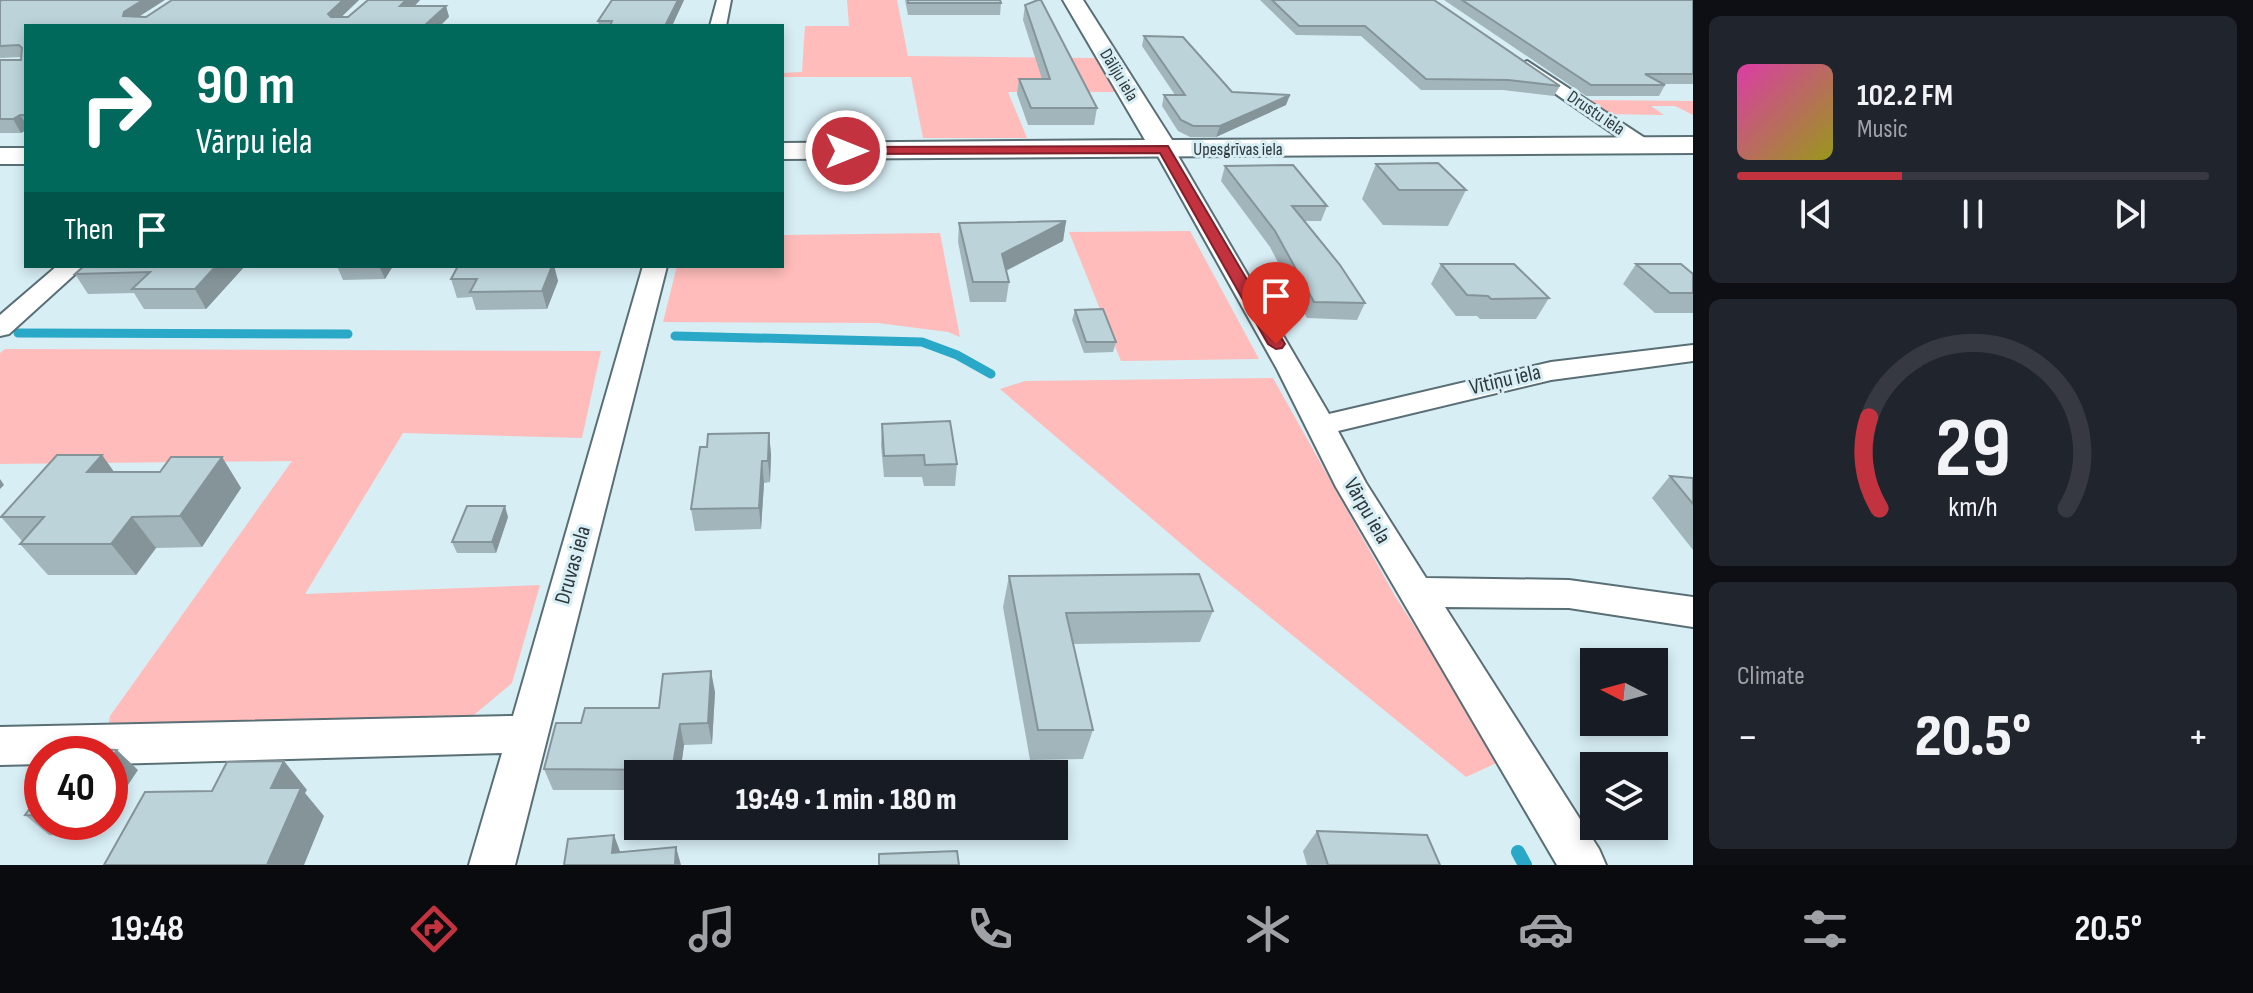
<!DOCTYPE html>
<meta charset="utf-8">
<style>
body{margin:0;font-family:"Sofia Sans Condensed",sans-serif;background:#20242c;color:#f1f3f6;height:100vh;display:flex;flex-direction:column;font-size:30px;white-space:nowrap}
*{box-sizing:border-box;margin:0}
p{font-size:26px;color:#9ea1a6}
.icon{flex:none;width:44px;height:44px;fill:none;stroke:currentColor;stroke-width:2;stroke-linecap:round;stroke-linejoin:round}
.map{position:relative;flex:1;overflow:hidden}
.drawer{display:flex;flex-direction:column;gap:16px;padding:16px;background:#0d0f14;width:560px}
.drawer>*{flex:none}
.hud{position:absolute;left:24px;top:24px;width:760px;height:244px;border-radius:0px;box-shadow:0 4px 12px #0003;background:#00695c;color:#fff;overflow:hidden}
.needle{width:52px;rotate:276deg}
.tools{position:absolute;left:1580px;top:648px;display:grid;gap:16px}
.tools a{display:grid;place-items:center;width:88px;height:88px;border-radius:0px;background:#171b24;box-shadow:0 4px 12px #0003;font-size:40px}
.speed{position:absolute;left:24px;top:736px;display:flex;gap:16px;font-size:40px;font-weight:700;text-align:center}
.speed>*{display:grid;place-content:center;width:104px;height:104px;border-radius:50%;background:#171b24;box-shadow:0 4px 12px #0003;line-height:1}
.speed .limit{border:12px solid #d22;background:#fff;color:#111}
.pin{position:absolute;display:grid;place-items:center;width:68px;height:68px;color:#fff;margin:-82px -34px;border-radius:50% 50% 50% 0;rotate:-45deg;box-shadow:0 0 8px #0007}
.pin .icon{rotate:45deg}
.me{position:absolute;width:88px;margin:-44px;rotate:90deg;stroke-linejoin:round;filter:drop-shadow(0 0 6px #0008)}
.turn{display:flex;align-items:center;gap:28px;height:168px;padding:0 40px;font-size:36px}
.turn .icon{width:104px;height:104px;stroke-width:2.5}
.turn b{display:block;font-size:56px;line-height:68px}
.then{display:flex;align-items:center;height:76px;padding:0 40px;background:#0003;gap:16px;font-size:30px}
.big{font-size:60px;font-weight:800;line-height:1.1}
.drawer .card{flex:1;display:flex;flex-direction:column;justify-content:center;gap:12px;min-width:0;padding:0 28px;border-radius:12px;background:#20242c}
.drawer .dial{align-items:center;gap:0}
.dial svg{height:208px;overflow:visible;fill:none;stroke:#363941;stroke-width:7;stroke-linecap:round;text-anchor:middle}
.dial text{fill:#f1f3f6;stroke:none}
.song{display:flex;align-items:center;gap:24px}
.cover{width:96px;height:96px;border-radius:12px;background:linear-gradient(135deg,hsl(320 70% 55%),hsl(60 70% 35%))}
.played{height:8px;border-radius:4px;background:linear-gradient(90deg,#c2323f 35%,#363941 35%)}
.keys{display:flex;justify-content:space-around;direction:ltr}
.heat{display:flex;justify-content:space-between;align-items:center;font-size:44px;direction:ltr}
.trip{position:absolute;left:624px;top:760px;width:444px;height:80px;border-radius:0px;background:#171b24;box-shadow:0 4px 12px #0003;font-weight:800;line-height:80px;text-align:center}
.tabs{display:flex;height:128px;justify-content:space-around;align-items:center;background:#090b0e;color:#9ea1a6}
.tabs .icon{width:56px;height:56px}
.tabs .on{color:#c2323f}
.tabs b{font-size:36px;color:#f1f3f6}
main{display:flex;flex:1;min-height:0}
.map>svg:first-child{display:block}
</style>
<main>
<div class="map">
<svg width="1693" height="865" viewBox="0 0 1693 865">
<rect width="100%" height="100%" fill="#d7eef5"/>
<!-- green -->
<path fill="#ffbcba" d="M 847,0 L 897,0 L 908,56 L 1095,58 L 1115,92 L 1008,92 L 1027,138 L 923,138 L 911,77 L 782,77 L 782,73 L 802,72 L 805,26 L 849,26 Z
M 1583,100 L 1693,101 L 1693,115 L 1675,106 L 1651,106 L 1664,115 L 1605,114 Z
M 1190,231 L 1259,359 L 1121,361 L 1069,232 Z
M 940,233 L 960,337 L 948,332 L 878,323 L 663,322 L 677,266 L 782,266 L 782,235 Z
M 5,349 L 601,351 L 582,438 L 403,433 L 305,594 L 540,585 L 512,683 L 468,720 L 108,728 L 110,716 L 292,461 L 0,464 L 0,353 Z
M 1273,378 L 1395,596 L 1501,761 L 1466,777 L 1199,559 L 1000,389 L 1025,381 Z"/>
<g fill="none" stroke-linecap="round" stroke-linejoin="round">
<!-- stream-far1 -->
<path stroke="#2aa8c7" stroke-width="9" d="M 18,333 L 348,334
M 675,336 L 922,342 L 957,355 L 991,374"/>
<!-- stream -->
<path stroke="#2aa8c7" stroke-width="14" d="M 1518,852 L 1525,865"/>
<!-- street casing -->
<g stroke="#5a6f75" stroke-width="4">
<path id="street" d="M 717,0 L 731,0 L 726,26 L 710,26 Z
M 1527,61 L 1651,142 L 1654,146 L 1651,150 L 1637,150 L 1521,70 L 1519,66 Z
M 1164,143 L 1174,149 L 1329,414 L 1551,362 L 1693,345 L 1693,361 L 1551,380 L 1338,431 L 1366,483 L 1426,578 L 1569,580 L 1693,597 L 1693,627 L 1569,608 L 1445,607 L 1599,849 L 1606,865 L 1557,865 L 1336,487 L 1277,369 L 1154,149 Z
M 57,266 L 84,266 L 9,334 L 0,336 L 0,315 Z
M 643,266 L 667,266 L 515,865 L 469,865 L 502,753 L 110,764 L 110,754 L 42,754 L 42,764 L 0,765 L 0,727 L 513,716 Z"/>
</g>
<!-- secondary casing -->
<g stroke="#5a6f75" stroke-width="4">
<path id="secondary" d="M 1063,0 L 1083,0 L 1172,140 L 1693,137 L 1693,153 L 782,159 L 782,143 L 1145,140 Z
M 0,148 L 26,148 L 26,164 L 0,164 Z"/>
</g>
<!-- street -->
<use href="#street" fill="#fff" fill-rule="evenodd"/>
<!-- secondary -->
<use href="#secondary" fill="#fff" fill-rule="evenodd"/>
</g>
<!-- wall -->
<path fill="#a2b5bb" d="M 172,0 L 359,0 L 341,17 L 348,17 L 420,0 L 415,6 L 446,6 L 449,17 L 26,26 L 26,130 L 21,133 L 0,133 L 0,60 L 21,60 L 21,57 L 0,58 L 0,1 L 146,17 Z
M 612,0 L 684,0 L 672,26 L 599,26 L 598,21 Z
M 905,0 L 1000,0 L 1001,3 L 1000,15 L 908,15 Z
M 1260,0 L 1434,0 L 1560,86 L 1554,96 L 1503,90 L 1421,90 L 1361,36 L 1296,35 Z
M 1444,0 L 1693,0 L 1693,84 L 1663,84 L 1665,85 L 1659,96 L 1586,96 Z
M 1025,5 L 1097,108 L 1094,125 L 1028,125 L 1017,94 L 1019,79 L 1042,79 L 1023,20 Z
M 1144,36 L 1232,92 L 1286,105 L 1216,137 L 1190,137 L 1178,131 L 1162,106 L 1164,95 L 1175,95 L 1142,46 Z
M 1376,164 L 1466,190 L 1448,226 L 1383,225 L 1362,199 Z
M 1225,166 L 1327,206 L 1321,221 L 1304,221 L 1365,303 L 1357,320 L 1307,318 L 1270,247 L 1221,181 Z
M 1066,221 L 1063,241 L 1006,271 L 1009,282 L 1006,302 L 970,302 L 958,242 L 959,223 Z
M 1441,264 L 1549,298 L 1536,319 L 1480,319 L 1477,316 L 1456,316 L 1431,284 Z
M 1636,264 L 1693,274 L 1693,313 L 1655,313 L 1623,284 Z
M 245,266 L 206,309 L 144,309 L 134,293 L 88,294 L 75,274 Z
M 337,266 L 393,266 L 385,279 L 343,280 Z
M 458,266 L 554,266 L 558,281 L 547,309 L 476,310 L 472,297 L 457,298 L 451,279 Z
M 1075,310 L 1116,342 L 1113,352 L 1084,353 L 1072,320 Z
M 882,424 L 957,464 L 955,486 L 924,486 L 922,477 L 884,477 L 881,445 Z
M 769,433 L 771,455 L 770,482 L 764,483 L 761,529 L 695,531 L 691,509 L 707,447 Z
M 102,455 L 114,472 L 160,472 L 222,457 L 241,488 L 202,547 L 156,548 L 136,575 L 48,575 L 20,544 L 23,542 L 1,517 Z
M 1670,476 L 1693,478 L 1693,550 L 1652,498 Z
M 508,517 L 496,553 L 457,553 L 452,542 Z
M 1009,576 L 1213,611 L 1200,642 L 1073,644 L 1093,730 L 1083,759 L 1030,760 L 1003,607 Z
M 715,692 L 712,744 L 684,745 L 680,774 L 638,774 L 638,790 L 553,790 L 544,769 L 581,723 L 659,708 Z
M 42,792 L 42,822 L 103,822 L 92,837 L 49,835 L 25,815 Z
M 1317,831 L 1440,865 L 1307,865 L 1303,851 Z"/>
<!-- shaded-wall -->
<path fill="#849499" d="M 143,0 L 165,0 L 129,23 L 123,16 L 124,12 Z
M 343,0 L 359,0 L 332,26 L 328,14 Z
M 406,0 L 420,0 L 403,17 L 400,6 Z
M 678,0 L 684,0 L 672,26 L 665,26 Z
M 446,6 L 449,17 L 440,26 L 424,26 Z
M 1290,95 L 1286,105 L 1216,137 L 1220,126 Z
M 20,115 L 26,124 L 26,130 L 21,133 L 13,119 Z
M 1066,221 L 1063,241 L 999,274 L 1002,254 Z
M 216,266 L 245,266 L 206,309 L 195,289 Z
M 379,266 L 393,266 L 385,279 Z
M 552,266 L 554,266 L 558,281 L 547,309 L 542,291 Z
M 769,433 L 771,455 L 770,482 L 768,461 Z
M 102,455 L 124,486 L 87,472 Z
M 222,457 L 241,488 L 202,547 L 180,516 Z
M 762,461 L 764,483 L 761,529 L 759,508 Z
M 0,479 L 4,485 L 0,489 Z
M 505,506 L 508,517 L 496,553 L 492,542 Z
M 132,517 L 156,548 L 136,575 L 111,544 Z
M 711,671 L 715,692 L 712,744 L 708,723 Z
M 680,724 L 684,745 L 680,774 L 673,774 L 672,770 Z
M 117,750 L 138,770 L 110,812 L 110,760 Z
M 284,761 L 307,790 L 305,793 L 324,816 L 304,865 L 267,865 L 271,788 Z
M 74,822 L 103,822 L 92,837 Z
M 614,835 L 621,854 L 612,853 Z
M 676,847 L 681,865 L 675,865 Z"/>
<!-- building -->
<path fill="#bcd3da" stroke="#849499" stroke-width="2" d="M 2,0 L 143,0 L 124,12 L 123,16 L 146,17 L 172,0 L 343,0 L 328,14 L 331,17 L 348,17 L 368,0 L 406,0 L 400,6 L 446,6 L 424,26 L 26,26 L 26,115 L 20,115 L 13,119 L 0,119 L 0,60 L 21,60 L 22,48 L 19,45 L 0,46 L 0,1 Z
M 612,0 L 678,0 L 665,26 L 610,26 L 612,21 L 598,21 Z
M 908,0 L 1000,0 L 1001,3 L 908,3 Z
M 1038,0 L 1041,0 L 1097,108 L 1031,108 L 1019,79 L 1050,79 L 1025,5 Z
M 1272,0 L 1434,0 L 1560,86 L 1508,80 L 1426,79 L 1365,26 L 1299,26 Z
M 1462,0 L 1693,0 L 1693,74 L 1645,74 L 1665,85 L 1591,85 Z
M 1144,36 L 1183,37 L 1232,92 L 1290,95 L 1220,126 L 1193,126 L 1181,120 L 1164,95 L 1185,95 Z
M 1438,163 L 1466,190 L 1399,190 L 1376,164 Z
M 1293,165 L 1327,206 L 1292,206 L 1340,265 L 1365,303 L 1314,302 L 1275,231 L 1225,166 Z
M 1066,221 L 1002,254 L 1009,282 L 973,282 L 959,223 Z
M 1441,264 L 1514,264 L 1549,298 L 1491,299 L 1488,296 L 1467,295 Z
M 1636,264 L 1681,264 L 1693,274 L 1693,293 L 1670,293 Z
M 84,266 L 216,266 L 195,289 L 132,289 L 150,272 L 75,274 Z
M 458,266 L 552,266 L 542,291 L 470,292 L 477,279 L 451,279 Z
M 1103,309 L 1116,342 L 1086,342 L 1075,310 Z
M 950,421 L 957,464 L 925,465 L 924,455 L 884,456 L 882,424 Z
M 769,433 L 768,461 L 762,461 L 759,508 L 691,509 L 700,447 L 707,447 L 708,434 Z
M 57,455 L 102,455 L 87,472 L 160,472 L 171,457 L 222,457 L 180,516 L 132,517 L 111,544 L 20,544 L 44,517 L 1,517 Z
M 1670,476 L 1693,478 L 1693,504 Z
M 467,506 L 505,506 L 492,542 L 452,542 Z
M 1199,574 L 1213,611 L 1066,613 L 1093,730 L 1038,730 L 1009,576 Z
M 711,671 L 708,723 L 680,724 L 672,770 L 544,769 L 556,723 L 581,723 L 585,708 L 659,708 L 663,674 Z
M 75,747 L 117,750 L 110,760 L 110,754 L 70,754 Z
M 284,761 L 271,788 L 301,788 L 267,865 L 104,865 L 145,792 L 212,791 L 227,762 Z
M 42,792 L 42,816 L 25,815 Z
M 1317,831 L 1427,835 L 1440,865 L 1328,865 Z
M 614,835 L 612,853 L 676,847 L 675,865 L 564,865 L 568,839 Z
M 957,851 L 959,865 L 879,865 L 879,854 Z"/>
<!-- route -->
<path fill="#c2323f" stroke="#7e2029" stroke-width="2" d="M 1168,146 L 1285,344 L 1282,348 L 1276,349 L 1268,344 L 1160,153 L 846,154 L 840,151 L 846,147 Z"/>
<g text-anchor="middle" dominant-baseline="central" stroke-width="6" stroke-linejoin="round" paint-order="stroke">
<!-- far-street labels -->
<g font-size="18" fill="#2f383b" stroke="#d7eef5">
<text transform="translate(1119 75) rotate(59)">Dāliju iela</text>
<text transform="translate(1596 113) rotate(34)">Drustu iela</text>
<text x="1238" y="149">Upesgrīvas iela</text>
</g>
<!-- street labels -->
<g font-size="22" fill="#2f383b" stroke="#d7eef5">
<text transform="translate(1505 380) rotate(-13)">Vītiņu iela</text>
<text transform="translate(1367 511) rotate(60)">Vārpu iela</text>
<text transform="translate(573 565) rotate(-74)">Druvas iela</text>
</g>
</g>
</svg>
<div class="tools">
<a><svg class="needle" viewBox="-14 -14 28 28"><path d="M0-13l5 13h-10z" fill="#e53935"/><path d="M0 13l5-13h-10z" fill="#9ea1a6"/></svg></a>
<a><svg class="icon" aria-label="layers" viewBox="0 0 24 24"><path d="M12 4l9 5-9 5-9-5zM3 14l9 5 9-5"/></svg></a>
</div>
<div class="speed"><div class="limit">40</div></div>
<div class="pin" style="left:1276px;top:344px;background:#d93025"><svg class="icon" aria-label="arrive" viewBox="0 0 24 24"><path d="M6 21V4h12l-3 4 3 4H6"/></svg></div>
<svg class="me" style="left:846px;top:151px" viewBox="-20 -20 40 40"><circle r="17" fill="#c2323f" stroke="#fff" stroke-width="3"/><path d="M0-11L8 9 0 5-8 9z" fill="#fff"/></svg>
<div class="trip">19:49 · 1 min · 180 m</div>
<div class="hud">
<div class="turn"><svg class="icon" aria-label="right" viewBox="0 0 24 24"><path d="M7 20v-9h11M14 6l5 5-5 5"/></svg><div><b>90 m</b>Vārpu iela</div></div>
<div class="then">Then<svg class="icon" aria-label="arrive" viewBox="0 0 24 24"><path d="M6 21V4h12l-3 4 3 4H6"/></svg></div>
</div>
</div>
<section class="drawer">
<div class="card">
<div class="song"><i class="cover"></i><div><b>102.2 FM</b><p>Music</p></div></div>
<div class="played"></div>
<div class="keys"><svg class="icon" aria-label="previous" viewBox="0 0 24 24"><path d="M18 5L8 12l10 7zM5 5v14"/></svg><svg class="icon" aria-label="pause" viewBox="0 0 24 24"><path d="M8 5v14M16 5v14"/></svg><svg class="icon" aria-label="next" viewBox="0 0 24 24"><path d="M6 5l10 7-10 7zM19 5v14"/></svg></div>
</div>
<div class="card dial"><svg viewBox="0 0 100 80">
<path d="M14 69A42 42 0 1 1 86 69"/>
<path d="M14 69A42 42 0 0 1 10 34" stroke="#c2323f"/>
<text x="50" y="56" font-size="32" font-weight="700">29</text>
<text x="50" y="72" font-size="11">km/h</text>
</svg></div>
<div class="card"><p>Climate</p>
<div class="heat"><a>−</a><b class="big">20.5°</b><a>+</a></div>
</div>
</section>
</main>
<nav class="tabs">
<b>19:48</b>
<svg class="icon on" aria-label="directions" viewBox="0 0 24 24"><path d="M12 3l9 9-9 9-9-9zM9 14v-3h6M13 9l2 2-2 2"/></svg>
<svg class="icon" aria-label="music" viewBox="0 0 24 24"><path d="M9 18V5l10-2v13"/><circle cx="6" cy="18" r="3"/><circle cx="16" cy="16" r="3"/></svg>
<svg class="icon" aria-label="phone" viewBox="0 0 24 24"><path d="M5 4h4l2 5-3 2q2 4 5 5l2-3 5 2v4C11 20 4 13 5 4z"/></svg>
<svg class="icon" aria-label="climate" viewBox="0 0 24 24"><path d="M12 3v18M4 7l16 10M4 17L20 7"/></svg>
<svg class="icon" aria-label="car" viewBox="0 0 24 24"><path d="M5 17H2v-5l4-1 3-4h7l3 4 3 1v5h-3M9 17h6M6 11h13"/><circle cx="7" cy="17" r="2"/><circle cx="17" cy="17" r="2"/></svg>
<svg class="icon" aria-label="filters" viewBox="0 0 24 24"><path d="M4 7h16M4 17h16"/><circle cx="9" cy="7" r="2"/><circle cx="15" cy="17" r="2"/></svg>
<b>20.5°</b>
</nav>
